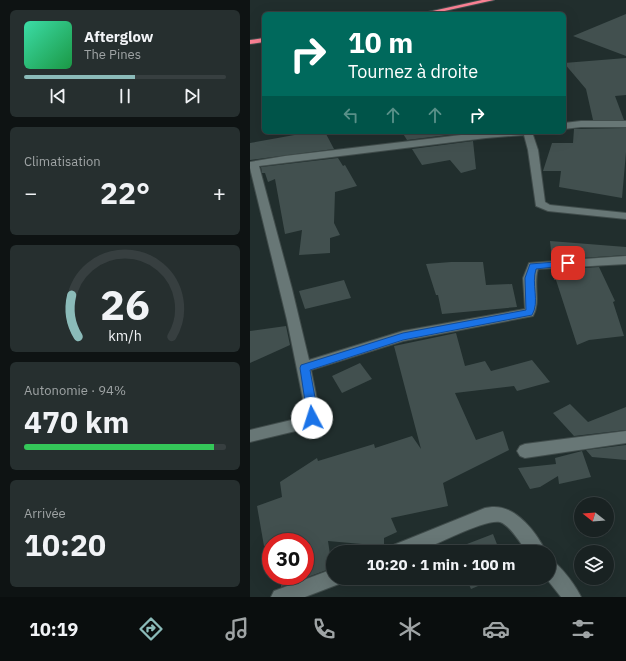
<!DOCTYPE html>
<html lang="fr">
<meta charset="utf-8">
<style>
body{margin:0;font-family:"IBM Plex Sans",sans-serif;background:#262f2f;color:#f1f3f6;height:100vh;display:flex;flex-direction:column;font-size:15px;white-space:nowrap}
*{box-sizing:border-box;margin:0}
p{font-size:13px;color:#9fa4a5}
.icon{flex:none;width:22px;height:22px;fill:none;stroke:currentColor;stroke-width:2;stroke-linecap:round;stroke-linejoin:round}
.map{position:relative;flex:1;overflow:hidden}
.details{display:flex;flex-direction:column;gap:10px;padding:10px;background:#0e1313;width:250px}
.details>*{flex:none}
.top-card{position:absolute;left:12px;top:12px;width:304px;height:122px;border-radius:6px;box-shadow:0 4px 16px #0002,0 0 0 1px #373f40;background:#00695c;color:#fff;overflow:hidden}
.needle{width:26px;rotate:287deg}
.controls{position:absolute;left:324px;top:497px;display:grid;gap:8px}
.controls a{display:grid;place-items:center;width:40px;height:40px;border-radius:50%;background:#192222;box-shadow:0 4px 16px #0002,0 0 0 1px #373f40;font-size:20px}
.speed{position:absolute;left:12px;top:533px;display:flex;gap:8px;font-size:20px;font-weight:700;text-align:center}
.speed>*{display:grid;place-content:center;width:52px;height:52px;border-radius:50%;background:#192222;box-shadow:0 4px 16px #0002,0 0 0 1px #373f40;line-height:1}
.speed .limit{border:6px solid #d22;background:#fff;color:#111}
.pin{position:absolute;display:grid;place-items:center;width:34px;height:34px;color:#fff;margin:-17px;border-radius:8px;box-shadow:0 2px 6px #0006}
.me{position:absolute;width:44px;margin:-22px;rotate:355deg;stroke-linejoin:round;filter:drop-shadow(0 0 3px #0008)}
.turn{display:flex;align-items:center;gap:14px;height:84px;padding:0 20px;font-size:18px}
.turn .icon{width:52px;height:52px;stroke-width:2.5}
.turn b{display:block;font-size:28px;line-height:34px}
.lanes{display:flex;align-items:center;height:38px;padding:0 20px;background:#0003;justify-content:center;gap:20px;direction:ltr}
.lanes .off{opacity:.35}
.big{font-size:30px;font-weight:700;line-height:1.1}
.details .card{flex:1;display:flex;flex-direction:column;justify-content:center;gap:6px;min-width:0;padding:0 14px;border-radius:6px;background:#262f2f}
.details .dial{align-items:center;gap:0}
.dial svg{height:104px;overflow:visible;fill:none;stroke:#373f40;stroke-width:7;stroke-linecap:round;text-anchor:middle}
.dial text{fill:#f1f3f6;stroke:none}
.song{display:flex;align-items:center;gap:12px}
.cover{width:48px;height:48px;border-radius:6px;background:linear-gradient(135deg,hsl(160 70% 55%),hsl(140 70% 35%))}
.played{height:4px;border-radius:2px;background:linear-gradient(90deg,#8bbbb9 55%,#373f40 55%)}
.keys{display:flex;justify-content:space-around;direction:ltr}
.heat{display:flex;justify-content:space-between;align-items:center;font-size:22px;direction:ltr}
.charge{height:6px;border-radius:3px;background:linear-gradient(90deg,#34c759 94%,#373f40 0)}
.trip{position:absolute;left:76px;top:545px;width:230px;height:40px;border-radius:20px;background:#192222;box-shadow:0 4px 16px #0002,0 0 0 1px #373f40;font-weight:700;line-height:40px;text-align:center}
.dock{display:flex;height:64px;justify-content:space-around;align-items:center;background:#0a0e0e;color:#9fa4a5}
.dock .icon{width:28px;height:28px}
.dock .on{color:#8bbbb9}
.dock b{font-size:18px;color:#f1f3f6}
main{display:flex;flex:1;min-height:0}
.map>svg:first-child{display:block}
</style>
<main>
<section class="details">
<div class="card">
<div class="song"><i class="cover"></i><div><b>Afterglow</b><p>The Pines</p></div></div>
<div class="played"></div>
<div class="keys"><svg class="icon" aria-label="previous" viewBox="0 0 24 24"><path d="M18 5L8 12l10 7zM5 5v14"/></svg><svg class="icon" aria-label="pause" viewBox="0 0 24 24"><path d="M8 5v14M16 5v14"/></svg><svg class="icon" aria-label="next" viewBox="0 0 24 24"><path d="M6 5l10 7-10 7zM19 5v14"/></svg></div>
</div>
<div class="card"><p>Climatisation</p>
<div class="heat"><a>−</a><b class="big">22°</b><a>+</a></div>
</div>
<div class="card dial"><svg viewBox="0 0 100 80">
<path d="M14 69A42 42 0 1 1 86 69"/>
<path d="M14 69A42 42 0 0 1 9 37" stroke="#8bbbb9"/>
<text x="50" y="56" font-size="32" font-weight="700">26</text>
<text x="50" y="72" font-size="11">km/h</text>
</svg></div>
<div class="card"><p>Autonomie · 94%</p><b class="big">470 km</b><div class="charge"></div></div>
<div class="card"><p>Arrivée</p><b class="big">10:20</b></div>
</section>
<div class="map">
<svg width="376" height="597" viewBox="0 0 376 597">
<rect width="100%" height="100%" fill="#212e2d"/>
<!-- building -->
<path fill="#42504f" d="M 376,14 L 376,56 L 323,36 Z
M 376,58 L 376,95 L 365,96 L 374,120 L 343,120 L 336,89 L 314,63 Z
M 376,128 L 376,152 L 372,198 L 309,187 L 311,171 L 293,171 L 302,143 L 323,143 L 324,129 Z
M 61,132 L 75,132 L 84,149 L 0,160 L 0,143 Z
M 152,132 L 222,132 L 157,140 Z
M 223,141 L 226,169 L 211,173 L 200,160 L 172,165 L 162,149 Z
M 88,158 L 93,166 L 95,165 L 107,186 L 85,192 L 84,223 L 90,235 L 80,238 L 80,253 L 49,255 L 52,230 L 35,234 L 25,179 L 18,182 L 15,173 L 12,173 L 11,167 Z
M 300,241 L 376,247 L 376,255 L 302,260 Z
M 201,262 L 233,262 L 236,285 L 262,284 L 267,307 L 192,314 L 188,295 L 186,295 L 176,264 Z
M 349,267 L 365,301 L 363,302 L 374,336 L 339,340 L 327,345 L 306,280 L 304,280 L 303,270 Z
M 94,280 L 101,298 L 55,309 L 49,291 Z
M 36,326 L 40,345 L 0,363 L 0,331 Z
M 206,333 L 215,366 L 235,361 L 241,371 L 282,360 L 300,382 L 267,391 L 264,386 L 205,393 L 226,440 L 253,431 L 259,450 L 193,483 L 198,506 L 141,518 L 147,532 L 134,538 L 134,546 L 78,541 L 82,568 L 31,587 L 31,576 L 55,576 L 55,542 L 31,542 L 31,540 L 21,542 L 21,544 L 14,546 L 7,506 L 32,497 L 30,482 L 67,458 L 68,461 L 124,444 L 125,448 L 162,436 L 171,449 L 144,346 Z
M 110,363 L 122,379 L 92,393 L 82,376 Z
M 320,404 L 338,422 L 376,407 L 376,430 L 324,436 L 303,413 Z
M 376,445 L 376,460 L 342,457 L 336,450 Z
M 332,451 L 341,477 L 309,484 L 308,476 L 290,487 L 280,489 L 268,468 L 306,464 L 305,458 Z
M 243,534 L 250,552 L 205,552 L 204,549 Z
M 216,578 L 247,578 L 221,589 Z"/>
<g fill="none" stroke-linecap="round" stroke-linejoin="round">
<!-- street casing -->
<g stroke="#404c4b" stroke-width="2">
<path id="street" d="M 331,121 L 376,121 L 376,127 L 331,127 L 314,129 L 314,123 Z
M 236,132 L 282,132 L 288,150 L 295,202 L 300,205 L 376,213 L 376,219 L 298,211 L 286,206 L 278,150 L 274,135 L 236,138 L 9,166 L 42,289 L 59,360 L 153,331 L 275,309 L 273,278 L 279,263 L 376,256 L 376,264 L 288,269 C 283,285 291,302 283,316 L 153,341 L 61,370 L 70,414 L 67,422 L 54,429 L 0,442 L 0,430 L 50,418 L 56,414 L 37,320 L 0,168 L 0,162 L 35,156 Z
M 376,431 L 376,443 L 275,458 L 270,456 L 267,451 L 270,446 L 275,444 Z
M 242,507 C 266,505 287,533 296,552 L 277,552 C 271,544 260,525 250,522 C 234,519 187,545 169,551 C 160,554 148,552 138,552 L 141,546 L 235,508 Z
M 299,559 C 310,564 326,586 331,597 L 311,597 L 296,578 L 299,578 Z
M 83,569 L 83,578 L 92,578 L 89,584 L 55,597 L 21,597 L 24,591 Z"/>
</g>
<!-- highway casing -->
<g stroke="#404c4b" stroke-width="2">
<path id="highway" d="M 232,0 L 244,0 L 181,14 L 169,14 Z
M 14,38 L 14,42 L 0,44 L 0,40 Z"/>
</g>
<!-- street -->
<use href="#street" fill="#687776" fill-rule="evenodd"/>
<!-- highway -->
<use href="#highway" fill="#fa8194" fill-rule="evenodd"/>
</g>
<!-- route -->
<path fill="#1a73e8" stroke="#114b97" d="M 318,261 L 321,261 L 323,263 L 321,265 L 286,269 C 281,284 290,302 282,315 L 153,340 L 60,370 L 68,414 L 65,421 L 62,423 L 58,421 L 50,368 L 51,365 L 153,333 L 276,310 L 275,278 L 280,264 Z"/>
</svg>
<div class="controls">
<a><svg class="needle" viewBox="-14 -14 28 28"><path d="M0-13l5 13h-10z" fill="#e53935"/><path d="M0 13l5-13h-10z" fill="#9fa4a5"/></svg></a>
<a><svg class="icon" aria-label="layers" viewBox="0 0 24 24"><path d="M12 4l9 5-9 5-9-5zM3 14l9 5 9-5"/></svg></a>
</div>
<div class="speed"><div class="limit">30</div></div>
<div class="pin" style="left:318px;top:263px;background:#d93025"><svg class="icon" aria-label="arrive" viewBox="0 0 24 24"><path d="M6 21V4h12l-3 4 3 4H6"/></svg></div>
<svg class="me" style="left:62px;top:418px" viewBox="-20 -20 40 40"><circle r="19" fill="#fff"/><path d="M0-13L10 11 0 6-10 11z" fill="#1a73e8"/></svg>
<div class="trip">10:20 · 1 min · 100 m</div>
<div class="top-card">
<div class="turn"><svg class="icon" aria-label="right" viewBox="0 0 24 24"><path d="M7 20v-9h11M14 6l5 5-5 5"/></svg><div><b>10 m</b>Tournez à droite</div></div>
<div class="lanes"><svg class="icon off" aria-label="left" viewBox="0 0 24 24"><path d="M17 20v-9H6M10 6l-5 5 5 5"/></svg><svg class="icon off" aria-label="ahead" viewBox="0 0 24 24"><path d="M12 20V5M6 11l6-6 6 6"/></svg><svg class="icon off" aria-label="ahead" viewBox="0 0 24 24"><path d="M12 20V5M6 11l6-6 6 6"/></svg><svg class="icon" aria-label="right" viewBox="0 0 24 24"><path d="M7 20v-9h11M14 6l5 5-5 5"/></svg></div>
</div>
</div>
</main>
<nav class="dock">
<b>10:19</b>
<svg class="icon on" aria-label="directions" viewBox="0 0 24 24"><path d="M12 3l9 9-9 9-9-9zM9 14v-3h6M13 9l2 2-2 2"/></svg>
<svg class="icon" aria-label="music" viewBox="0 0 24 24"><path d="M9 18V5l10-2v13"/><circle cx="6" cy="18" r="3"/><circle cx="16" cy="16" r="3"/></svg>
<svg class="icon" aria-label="phone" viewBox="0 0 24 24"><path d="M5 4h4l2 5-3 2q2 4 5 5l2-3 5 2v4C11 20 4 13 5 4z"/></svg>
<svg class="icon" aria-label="climate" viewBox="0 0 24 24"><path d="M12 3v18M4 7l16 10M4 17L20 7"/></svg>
<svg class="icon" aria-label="car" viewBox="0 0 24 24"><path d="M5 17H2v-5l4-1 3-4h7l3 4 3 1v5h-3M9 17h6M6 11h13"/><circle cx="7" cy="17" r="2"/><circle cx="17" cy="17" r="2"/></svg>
<svg class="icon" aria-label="filters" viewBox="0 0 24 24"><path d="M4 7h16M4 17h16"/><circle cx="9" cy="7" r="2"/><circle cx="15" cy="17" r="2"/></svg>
</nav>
